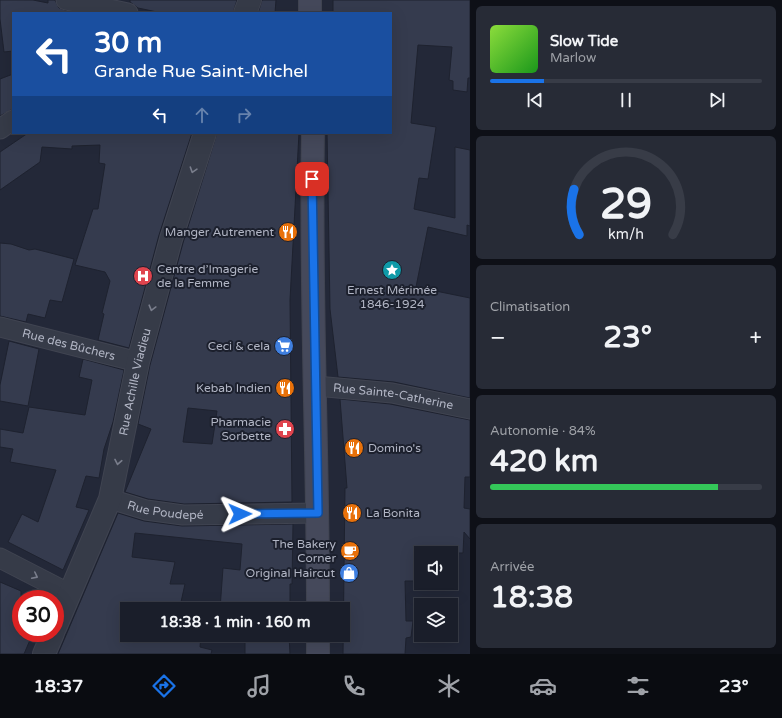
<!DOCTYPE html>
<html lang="fr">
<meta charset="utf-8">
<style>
body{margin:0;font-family:"Varela Round",sans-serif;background:#272b36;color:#f1f3f6;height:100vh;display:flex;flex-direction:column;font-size:15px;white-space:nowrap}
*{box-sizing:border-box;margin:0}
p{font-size:13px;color:#9fa2a8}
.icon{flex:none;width:22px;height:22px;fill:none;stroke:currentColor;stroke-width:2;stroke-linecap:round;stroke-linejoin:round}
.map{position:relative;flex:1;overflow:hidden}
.side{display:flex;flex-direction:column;gap:6px;padding:6px;background:#0e1017;width:312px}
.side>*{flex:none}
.banner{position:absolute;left:12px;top:12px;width:380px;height:122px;border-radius:0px;box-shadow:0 4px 16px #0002,0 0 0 1px #383c47;background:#1a4fa0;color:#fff;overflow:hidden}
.controls{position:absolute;left:414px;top:546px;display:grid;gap:8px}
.controls a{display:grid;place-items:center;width:44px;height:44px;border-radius:0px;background:#1a1e2a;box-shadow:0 4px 16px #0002,0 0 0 1px #383c47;font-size:20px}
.speed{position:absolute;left:12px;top:590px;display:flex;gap:8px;font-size:20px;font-weight:700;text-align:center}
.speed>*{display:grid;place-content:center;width:52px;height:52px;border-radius:50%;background:#1a1e2a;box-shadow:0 4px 16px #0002,0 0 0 1px #383c47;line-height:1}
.speed .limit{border:6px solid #d22;background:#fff;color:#111}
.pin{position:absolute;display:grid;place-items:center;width:34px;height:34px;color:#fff;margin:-17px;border-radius:8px;box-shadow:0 2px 6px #0006}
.me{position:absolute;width:44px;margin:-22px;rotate:89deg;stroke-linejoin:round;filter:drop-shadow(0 0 3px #0008)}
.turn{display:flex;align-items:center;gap:14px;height:84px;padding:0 16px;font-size:18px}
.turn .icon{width:52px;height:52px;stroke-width:2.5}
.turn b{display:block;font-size:28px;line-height:34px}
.lanes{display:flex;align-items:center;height:38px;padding:0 16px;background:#0003;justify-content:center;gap:20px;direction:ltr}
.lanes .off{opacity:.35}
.big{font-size:30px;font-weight:700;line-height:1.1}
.side .tile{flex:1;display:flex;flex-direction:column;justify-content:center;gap:6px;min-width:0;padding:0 14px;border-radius:6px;background:#272b36}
.side .dial{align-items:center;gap:0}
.dial svg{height:104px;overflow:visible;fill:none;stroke:#383c47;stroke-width:7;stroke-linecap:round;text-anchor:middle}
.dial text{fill:#f1f3f6;stroke:none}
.song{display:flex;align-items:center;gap:12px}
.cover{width:48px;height:48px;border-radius:6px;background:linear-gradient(135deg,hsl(90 70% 55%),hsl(120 70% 35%))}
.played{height:4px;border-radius:2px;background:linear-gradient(90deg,#1a73e8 20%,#383c47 20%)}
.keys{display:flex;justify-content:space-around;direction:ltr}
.heat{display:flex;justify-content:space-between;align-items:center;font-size:22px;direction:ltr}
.charge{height:6px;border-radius:3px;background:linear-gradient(90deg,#34c759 84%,#383c47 0)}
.trip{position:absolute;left:120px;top:602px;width:230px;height:40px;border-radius:0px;background:#1a1e2a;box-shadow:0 4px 16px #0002,0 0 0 1px #383c47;font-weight:700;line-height:40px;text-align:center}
.tab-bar{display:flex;height:64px;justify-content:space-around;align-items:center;background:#0a0c11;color:#9fa2a8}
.tab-bar .icon{width:28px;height:28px}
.tab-bar .current{color:#1a73e8}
.tab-bar b{font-size:18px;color:#f1f3f6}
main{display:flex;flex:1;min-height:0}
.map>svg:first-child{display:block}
</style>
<main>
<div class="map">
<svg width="470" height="654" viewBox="0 0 470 654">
<rect width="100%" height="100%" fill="#232838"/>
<!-- building -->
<path fill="#353b4e" stroke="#1e222f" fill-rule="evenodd" d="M 0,0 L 33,0 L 48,3 L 48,0 L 55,0 L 59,8 L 74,13 L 13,13 L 13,51 L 4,52 L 0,19 Z
M 130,0 L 237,0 L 233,13 L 162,13 L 138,8 L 130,2 Z
M 262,0 L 276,0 L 275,13 L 258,13 Z
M 333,0 L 470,0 L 470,78 L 468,78 L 467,92 L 453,90 L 453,81 L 449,80 L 452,47 L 418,45 L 411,123 L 436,127 L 428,179 L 419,178 L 414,209 L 455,218 L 455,147 L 470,150 L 470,226 L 467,225 L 467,236 L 428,227 L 416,287 L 470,298 L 470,398 L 394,382 L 338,377 L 330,309 L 327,133 L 391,133 L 391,13 L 333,13 Z
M 13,74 L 13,109 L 0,116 L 0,79 Z
M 28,133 L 192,133 L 159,235 L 129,348 L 98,340 L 104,314 L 102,313 L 110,281 L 105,272 L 75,265 L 93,209 L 98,209 L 105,164 L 99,163 L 100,145 L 72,146 L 72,149 L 42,147 L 40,162 L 0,190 L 0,152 Z
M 217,133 L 299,133 L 290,300 L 292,502 L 184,504 L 148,499 L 125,492 L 151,429 L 138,424 L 150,365 L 183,243 ZM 188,408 L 217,411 L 212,444 L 183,442 Z
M 0,243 L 11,244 L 29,250 L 35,249 L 74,259 L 62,302 L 50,300 L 45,318 L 28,314 L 26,322 L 0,316 Z
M 9,341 L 39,349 L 28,406 L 0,401 L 0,385 Z
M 83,359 L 124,370 L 113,422 L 104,449 L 99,478 L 86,476 L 76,507 L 89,510 L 63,570 L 8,542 L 22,514 L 38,522 L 56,470 L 10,462 L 13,449 L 0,447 L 0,429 L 23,433 L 29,407 L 85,415 L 92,380 L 79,377 Z
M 340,399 L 390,404 L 470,420 L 470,477 L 465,477 L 464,508 L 470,509 L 470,539 L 464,532 L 463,553 L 421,553 L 421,581 L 405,581 L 406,621 L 413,621 L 411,637 L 406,638 L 405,654 L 343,654 L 345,488 L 347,488 Z
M 118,513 L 144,521 L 182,526 L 293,524 L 292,584 L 290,584 L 290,609 L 220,609 L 223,568 L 240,570 L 242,544 L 135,533 L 132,557 L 175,562 L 170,584 L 185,584 L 181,602 L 153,602 L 151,609 L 127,609 L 127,635 L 159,635 L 176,640 L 176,635 L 201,635 L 200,647 L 212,650 L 211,654 L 58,654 Z
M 0,582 L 21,591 L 21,633 L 33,633 L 24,654 L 0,654 Z
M 245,635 L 289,635 L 290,654 L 245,654 Z"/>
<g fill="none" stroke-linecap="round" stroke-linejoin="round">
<!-- minor casing -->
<g stroke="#404451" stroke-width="21">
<g id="minor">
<path d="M 66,0 L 128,13"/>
<path d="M 0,129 L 13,120"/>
<path id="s1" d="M 0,327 L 138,362"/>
<path id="s2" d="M 316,386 L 392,393 L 470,409"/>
<path id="s3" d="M 110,499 L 146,510 L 183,515 L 318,513"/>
<path d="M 0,558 L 70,594"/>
</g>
</g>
<!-- tertiary casing -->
<g stroke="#404451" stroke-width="24">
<g id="tertiary">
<path d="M 245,13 L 250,0"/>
<path id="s4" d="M 55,628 L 110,499 L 138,362 L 171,239 L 205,133"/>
<path d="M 44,654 L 53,633"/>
</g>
</g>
<!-- secondary casing -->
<g stroke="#404451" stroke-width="24">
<path id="secondary" d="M 310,13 L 310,0
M 313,133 C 310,292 318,450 318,609
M 318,654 L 318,635"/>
</g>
<!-- minor -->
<use href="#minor" stroke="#363b48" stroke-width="19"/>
<!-- tertiary -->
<use href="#tertiary" stroke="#363b48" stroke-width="22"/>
<!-- secondary -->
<use href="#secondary" stroke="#45495b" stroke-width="22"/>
</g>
<!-- one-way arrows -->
<defs><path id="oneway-chevron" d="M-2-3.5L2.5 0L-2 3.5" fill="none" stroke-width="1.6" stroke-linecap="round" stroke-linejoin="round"/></defs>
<g stroke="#7a7e8c">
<use href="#oneway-chevron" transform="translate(193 170) rotate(108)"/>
<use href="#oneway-chevron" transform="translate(152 308) rotate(105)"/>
<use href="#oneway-chevron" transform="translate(118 462) rotate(101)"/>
<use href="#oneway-chevron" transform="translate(35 576) rotate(27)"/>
</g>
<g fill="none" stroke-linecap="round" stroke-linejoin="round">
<!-- route casing -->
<g stroke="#114b97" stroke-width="10">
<path id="route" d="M 240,514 L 318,513 L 312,179"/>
</g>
<!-- route -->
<use href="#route" stroke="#1a73e8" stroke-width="7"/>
</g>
<!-- icons -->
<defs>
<g id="restaurant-disc" transform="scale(1)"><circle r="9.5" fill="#e8710a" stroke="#1c202d"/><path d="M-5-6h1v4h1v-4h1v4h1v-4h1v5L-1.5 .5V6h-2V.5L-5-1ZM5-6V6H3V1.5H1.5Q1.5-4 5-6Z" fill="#fff"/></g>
<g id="sight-disc" transform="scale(1)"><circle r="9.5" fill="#0f9aa8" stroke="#1c202d"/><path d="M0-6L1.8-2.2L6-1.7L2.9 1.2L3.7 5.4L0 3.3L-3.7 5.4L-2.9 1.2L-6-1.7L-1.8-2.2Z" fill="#fff"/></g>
<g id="hospital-disc" transform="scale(1)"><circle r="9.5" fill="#e0444e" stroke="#1c202d"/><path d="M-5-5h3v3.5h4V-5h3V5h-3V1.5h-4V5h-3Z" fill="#fff"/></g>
<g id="supermarket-disc" transform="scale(1)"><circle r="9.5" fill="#3f7fe0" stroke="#1c202d"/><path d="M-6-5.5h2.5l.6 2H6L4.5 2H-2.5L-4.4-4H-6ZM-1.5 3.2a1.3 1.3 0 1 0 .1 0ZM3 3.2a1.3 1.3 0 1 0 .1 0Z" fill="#fff"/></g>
<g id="pharmacy-disc" transform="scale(1)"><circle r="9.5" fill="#e0444e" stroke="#1c202d"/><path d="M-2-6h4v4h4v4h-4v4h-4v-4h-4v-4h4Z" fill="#fff"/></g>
<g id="cafe-disc" transform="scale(1)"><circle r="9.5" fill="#e8710a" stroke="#1c202d"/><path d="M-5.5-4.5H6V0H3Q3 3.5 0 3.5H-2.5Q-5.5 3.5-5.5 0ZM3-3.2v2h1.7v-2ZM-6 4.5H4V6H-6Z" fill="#fff"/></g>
<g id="shop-disc" transform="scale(1)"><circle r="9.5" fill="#3f7fe0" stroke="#1c202d"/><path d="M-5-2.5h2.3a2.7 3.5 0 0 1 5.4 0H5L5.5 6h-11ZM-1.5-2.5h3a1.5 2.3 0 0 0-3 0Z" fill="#fff"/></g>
</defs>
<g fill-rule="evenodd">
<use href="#restaurant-disc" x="288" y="232"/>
<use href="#sight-disc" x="392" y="270"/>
<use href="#hospital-disc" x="143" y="276"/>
<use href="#supermarket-disc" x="284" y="346"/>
<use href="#restaurant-disc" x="285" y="388"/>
<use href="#pharmacy-disc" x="285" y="429"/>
<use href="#restaurant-disc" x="354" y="448"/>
<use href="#restaurant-disc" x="352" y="513"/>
<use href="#cafe-disc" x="350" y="551"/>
<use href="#shop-disc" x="349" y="573"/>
</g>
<g text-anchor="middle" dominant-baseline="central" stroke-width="4" stroke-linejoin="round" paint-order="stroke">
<!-- poi labels -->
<g font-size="12" fill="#b1b5c4" stroke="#1c202d" text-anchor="end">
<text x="274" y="232">Manger Autrement</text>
<text x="157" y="269" text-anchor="start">Centre d’Imagerie<tspan x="157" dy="14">de la Femme</tspan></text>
<text x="392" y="290" text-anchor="middle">Ernest Mérimée<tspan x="392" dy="14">1846-1924</tspan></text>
<text x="270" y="346">Ceci &amp; cela</text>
<text x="271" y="388">Kebab Indien</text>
<text x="271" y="422">Pharmacie<tspan x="271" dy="14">Sorbette</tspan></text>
<text x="368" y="448" text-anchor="start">Domino's</text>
<text x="366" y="513" text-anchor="start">La Bonita</text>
<text x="336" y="544">The Bakery<tspan x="336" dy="14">Corner</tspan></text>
<text x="335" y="573">Original Haircut</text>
</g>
<!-- street labels -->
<g font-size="12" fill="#b1b5c4" stroke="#1c202d">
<text stroke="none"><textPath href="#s1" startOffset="71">Rue des Bûchers</textPath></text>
<text stroke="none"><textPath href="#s4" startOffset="260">Rue Achille Viadieu</textPath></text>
<text stroke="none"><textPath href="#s2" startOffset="78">Rue Sainte-Catherine</textPath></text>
<text stroke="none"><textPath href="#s3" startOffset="57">Rue Poudepé</textPath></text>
</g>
</g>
</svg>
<div class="controls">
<a><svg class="icon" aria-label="sound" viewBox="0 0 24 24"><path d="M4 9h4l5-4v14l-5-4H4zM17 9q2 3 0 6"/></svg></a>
<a><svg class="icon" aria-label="layers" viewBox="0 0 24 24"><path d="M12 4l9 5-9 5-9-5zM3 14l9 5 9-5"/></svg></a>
</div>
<div class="speed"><div class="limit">30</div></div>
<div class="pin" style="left:312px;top:179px;background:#d93025"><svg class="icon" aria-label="arrive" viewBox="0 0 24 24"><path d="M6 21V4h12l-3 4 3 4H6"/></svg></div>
<svg class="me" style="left:240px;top:514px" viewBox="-20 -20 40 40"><path d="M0-17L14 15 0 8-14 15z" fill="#1a73e8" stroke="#fff" stroke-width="4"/></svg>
<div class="trip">18:38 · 1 min · 160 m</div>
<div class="banner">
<div class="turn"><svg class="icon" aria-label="left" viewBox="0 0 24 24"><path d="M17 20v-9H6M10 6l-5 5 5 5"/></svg><div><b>30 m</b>Grande Rue Saint-Michel</div></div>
<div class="lanes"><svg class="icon" aria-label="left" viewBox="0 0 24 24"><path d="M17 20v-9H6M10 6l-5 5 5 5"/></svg><svg class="icon off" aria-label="ahead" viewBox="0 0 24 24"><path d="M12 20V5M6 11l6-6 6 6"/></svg><svg class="icon off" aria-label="right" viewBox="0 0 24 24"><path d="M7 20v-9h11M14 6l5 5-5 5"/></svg></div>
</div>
</div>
<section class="side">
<div class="tile">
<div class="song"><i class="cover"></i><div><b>Slow Tide</b><p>Marlow</p></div></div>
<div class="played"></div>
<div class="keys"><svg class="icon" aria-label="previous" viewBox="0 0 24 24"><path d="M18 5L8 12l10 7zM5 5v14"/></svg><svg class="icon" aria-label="pause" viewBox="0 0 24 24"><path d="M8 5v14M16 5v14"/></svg><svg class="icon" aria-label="next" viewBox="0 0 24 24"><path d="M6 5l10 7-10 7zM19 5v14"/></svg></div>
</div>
<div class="tile dial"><svg viewBox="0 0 100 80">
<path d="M14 69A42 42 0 1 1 86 69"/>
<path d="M14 69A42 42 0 0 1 10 34" stroke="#1a73e8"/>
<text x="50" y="56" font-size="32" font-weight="700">29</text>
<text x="50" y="72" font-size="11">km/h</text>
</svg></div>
<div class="tile"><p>Climatisation</p>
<div class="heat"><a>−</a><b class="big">23°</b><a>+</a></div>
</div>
<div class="tile"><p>Autonomie · 84%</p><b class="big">420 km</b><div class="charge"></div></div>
<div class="tile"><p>Arrivée</p><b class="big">18:38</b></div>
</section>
</main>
<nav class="tab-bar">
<b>18:37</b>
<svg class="icon current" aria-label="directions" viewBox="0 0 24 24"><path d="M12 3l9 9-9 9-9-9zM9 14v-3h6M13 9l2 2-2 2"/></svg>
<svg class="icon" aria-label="music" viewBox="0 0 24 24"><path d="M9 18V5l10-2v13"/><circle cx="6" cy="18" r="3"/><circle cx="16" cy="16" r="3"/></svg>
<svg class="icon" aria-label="phone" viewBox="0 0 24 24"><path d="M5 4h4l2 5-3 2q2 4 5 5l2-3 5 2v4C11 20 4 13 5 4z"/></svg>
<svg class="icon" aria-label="climate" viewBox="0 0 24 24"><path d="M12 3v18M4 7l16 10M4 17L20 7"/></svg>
<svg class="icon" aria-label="car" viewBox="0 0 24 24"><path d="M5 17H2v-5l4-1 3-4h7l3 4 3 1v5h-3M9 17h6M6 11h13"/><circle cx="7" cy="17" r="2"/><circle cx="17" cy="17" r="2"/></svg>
<svg class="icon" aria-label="filters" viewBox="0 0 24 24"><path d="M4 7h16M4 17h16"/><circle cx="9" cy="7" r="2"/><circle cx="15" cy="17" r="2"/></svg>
<b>23°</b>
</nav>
